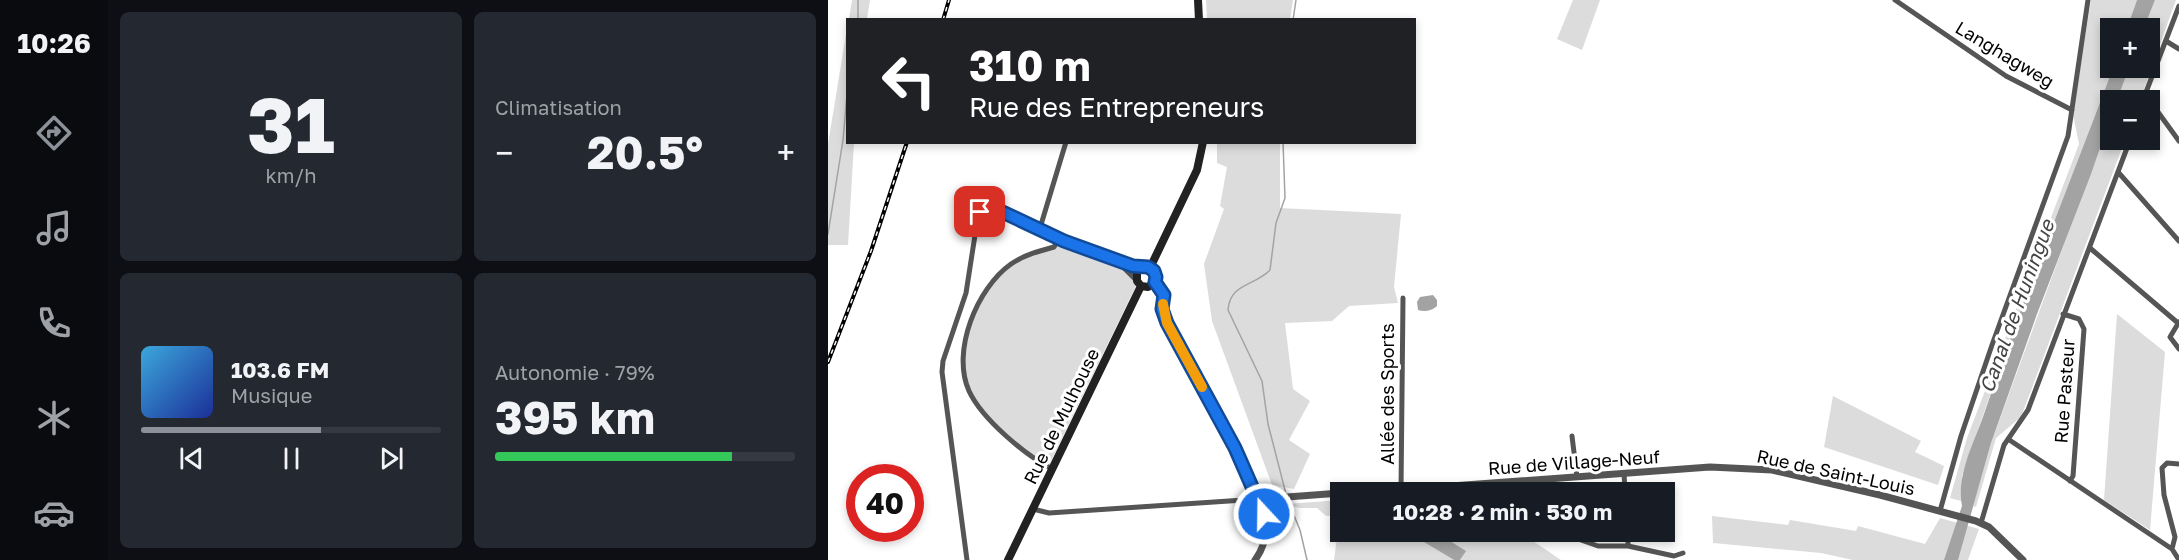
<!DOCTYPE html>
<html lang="fr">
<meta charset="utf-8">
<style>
body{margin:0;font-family:"Golos Text",sans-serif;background:#242831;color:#f1f3f6;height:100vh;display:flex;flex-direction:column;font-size:22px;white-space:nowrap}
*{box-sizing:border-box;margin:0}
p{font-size:20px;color:#9ea1a6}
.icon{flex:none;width:33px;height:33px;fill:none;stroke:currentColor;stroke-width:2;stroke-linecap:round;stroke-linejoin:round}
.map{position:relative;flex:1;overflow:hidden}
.details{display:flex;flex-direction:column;gap:12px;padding:12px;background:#0d0f14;width:720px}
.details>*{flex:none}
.top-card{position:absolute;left:18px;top:18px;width:570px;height:126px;border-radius:0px;box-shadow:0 3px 9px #0003;background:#202124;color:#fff;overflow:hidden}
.fabs{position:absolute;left:1272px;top:18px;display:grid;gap:12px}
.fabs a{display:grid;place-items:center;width:60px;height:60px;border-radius:0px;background:#171b24;box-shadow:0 3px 9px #0003;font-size:30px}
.speed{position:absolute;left:18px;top:464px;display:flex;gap:12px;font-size:30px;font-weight:700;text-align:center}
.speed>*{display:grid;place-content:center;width:78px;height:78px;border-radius:50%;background:#171b24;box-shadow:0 3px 9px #0003;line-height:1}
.speed .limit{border:9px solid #d22;background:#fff;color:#111}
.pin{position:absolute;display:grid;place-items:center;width:51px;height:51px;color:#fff;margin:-26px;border-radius:12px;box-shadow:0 3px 9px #0006}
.me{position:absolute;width:66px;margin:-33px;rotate:339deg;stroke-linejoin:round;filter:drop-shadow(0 0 4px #0008)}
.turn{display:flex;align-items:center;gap:21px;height:126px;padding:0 24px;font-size:27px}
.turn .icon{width:78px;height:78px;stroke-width:2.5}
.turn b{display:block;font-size:42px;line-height:51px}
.big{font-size:45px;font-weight:700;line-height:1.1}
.details .widget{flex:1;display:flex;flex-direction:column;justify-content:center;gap:9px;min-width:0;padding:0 21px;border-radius:9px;background:#242831}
.details .dial{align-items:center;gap:0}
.dial b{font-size:78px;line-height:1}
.song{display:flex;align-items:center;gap:18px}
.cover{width:72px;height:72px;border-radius:9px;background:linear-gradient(135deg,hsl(200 70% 55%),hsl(230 70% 35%))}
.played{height:6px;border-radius:3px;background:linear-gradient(90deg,#8c9099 60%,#363941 60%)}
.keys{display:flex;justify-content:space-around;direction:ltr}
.heat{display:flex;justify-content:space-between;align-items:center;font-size:33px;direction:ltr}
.charge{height:9px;border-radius:4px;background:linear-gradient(90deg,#34c759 79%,#363941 0)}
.details .tiles{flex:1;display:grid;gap:12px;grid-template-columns:repeat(2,1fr)}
.trip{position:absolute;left:502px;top:482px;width:345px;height:60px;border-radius:0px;background:#171b24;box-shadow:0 3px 9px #0003;font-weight:700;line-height:60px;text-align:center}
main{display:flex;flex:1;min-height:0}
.tab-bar{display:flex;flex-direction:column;width:108px;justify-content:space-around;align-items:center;background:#090b0e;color:#9ea1a6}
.tab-bar .icon{width:42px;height:42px}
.tab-bar .on{color:#8c9099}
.tab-bar b{font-size:27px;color:#f1f3f6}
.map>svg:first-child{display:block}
</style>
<main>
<nav class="tab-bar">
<b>10:26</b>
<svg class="icon on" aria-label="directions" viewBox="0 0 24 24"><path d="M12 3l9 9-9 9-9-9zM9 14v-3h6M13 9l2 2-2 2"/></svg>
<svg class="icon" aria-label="music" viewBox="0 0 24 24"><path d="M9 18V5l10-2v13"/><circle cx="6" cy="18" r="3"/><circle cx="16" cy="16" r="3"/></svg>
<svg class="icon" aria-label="phone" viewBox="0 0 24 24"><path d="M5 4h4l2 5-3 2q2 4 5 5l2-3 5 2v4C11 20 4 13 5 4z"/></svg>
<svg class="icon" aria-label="climate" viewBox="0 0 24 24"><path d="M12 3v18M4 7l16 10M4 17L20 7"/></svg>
<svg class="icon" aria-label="car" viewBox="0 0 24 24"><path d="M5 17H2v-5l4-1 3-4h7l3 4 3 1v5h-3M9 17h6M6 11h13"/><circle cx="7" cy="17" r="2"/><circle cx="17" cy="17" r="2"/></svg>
</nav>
<section class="details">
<div class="tiles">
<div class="widget dial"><b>31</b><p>km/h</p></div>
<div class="widget"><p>Climatisation</p>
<div class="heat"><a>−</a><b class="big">20.5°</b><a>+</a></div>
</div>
<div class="widget">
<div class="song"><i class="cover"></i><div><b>103.6 FM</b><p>Musique</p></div></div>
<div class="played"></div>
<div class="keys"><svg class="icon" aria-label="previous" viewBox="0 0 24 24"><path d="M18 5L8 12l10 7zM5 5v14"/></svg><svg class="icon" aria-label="pause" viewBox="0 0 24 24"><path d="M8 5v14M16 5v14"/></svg><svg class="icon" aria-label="next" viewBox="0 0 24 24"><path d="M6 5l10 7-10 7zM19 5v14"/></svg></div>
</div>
<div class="widget"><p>Autonomie · 79%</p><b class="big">395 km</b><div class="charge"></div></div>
</div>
</section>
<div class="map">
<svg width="1351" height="560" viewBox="0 0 1351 560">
<rect width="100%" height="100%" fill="#fff"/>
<!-- green -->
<path fill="#dcdcdc" d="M 24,0 L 42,0 L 39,19 L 21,19 Z
M 378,0 L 465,0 L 462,20 L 379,19 Z
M 745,0 L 772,0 L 754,50 L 729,39 Z
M 1263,0 L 1309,0 L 1299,28 L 1282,28 L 1282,68 L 1285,68 L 1168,378 L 1134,475 L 1133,501 L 1122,498 L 1139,438 L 1251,144 L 1245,115 Z
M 1327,0 L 1348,0 L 1312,100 L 1289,100 L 1301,68 L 1322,68 L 1322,28 L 1316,28 Z
M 19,28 L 20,142 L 26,143 L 20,245 L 0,245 L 0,144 Z
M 1282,119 L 1282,140 L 1297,140 L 1193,417 L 1168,438 L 1148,507 L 1145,506 L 1163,443 Z
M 389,143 L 452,143 L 452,208 L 573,214 L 566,287 L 570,303 L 521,306 L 504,321 L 457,323 L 465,389 L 482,401 L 461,440 L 482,454 L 466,489 L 444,485 L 384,321 L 376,264 L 396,209 L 392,206 L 399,167 L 389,163 Z
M 231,239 L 285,259 L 301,272 L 308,286 L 220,467 L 165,424 L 141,391 L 135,358 L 140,333 L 157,291 L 184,264 L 226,247 Z
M 1289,314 L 1337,352 L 1322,530 L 1276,500 Z
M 1005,396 L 1093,441 L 1087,452 L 1116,466 L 1110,485 L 996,447 Z
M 513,500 L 513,531 L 583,531 L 582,533 L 626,560 L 506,560 L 512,515 L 498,516 L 489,508 L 471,508 L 458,504 Z
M 884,516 L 960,525 L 962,520 L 1028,531 L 1030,526 L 1097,544 L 1112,518 L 1151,529 L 1140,560 L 1025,560 L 993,553 L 885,543 Z
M 606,531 L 690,531 L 733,560 L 632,560 L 637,551 Z"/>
<!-- water -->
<path fill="#a3a3a3" d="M 1309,0 L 1327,0 L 1316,28 L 1299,28 Z
M 1285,68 L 1301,68 L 1289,100 L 1282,100 L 1282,119 L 1263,174 L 1209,314 L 1163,443 L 1130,560 L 1116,560 L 1134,506 C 1128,475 1146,443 1156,414 C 1195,298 1242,183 1285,68 Z
M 605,295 L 609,300 L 609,306 C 604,311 596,312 590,310 L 589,302 L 592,297 Z
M 583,531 L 606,531 L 638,551 L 632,560 L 626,560 L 581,533 Z"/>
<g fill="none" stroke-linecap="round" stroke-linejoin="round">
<!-- stream -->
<path stroke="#a3a3a3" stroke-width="1.5" d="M 30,20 L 30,0
M 465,20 L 468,0
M 455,142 L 457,198 L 448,223 L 442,270 C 427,286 402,283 400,310 L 434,381 L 440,424 L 458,494
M 0,234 L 15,140 L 20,83
M 460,501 L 472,530 L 479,560"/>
<!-- minor -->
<path stroke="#555" stroke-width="5" d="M 1067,0 L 1178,76 L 1244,110
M 1338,41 L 1351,49
M 1315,100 L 1351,6
M 1322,101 L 1351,141
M 1290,172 L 1351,241
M 212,228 L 238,142
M 1262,248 L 1350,323
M 291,263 L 309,281
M 1235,314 L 1251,319 L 1256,329 L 1245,476 L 1242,481
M 1351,322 L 1342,337 L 1351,349
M 744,436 L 749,477
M 1180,439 L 1344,549 L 1351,560
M 224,469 C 197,455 154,419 141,391 C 123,351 149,288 183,264 C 196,255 211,251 226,247 L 231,239
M 796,473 L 797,492
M 573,490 L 575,298
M 205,509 L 221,513 L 431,499 L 407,448 L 339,323 C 337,319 335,313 334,309 C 333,297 337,291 327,282
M 1112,511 L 1133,436 L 1164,345 L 1240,136 L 1260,0
M 1153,523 L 1176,445 L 1200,410 L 1302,140
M 800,531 L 800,546
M 730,532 L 770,546 L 800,546 L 846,556 L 855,553
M 1344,549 L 1347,537 L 1336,495 L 1334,468 L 1339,463 L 1351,464
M 139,560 L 114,372 L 115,361 L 138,293 L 150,216 L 158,208 C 179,206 207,228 226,237 C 252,249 285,261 313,268"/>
<!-- tertiary -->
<path stroke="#555" stroke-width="7" d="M 541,492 L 882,467 L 944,470 L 1052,495 L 1148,521 L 1161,527 L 1195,560
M 427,560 C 442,540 438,521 431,499 L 513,493"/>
<!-- secondary -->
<path stroke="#222" stroke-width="8" d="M 370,0 L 371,20
M 322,268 L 369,170 L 375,142
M 313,286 L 320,287 L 327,282 L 328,274 L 322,268
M 313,286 L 309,281 L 309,272 L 313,268 L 322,268
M 180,560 L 313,286"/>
<!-- rail casing -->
<g stroke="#000" stroke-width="4">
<path id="rail" d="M 115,20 L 121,0
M 0,362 L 43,251 L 79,142"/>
</g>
<!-- rail -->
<use href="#rail" stroke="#fff" stroke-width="1.5" stroke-dasharray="4.5" stroke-linecap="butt"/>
</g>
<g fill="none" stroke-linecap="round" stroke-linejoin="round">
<!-- route casing -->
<g stroke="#114b97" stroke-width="15">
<path id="route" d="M 152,212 L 158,208 L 166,208 L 236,241 L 305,266 L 320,267 L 326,271 L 328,277 L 327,282 L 336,295 L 334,309 L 339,323 L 407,448 L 436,514"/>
</g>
<!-- route -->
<use href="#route" stroke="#1a73e8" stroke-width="10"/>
<!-- slow -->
<path stroke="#f59e0b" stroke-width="10" d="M 335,304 L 339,323 L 374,387"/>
</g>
<g text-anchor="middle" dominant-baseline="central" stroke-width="6" stroke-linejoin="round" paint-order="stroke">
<!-- street labels -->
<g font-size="18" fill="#000" stroke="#fff">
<text transform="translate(1177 54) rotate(31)">Langhagweg</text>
<text transform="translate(1236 391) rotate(-86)">Rue Pasteur</text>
<text transform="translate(559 394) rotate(-90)">Allée des Sports</text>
<text transform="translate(233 416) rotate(-64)">Rue de Mulhouse</text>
<text transform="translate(746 462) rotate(-4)">Rue de Village-Neuf</text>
<text transform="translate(1008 472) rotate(12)">Rue de Saint-Louis</text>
</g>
<!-- water labels -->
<g font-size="20" font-style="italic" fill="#444" stroke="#fff">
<text transform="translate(1188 306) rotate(-70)">Canal de Huningue</text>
</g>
</g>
</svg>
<div class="fabs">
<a>+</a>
<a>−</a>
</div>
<div class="speed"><div class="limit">40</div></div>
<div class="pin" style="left:152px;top:212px;background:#d93025"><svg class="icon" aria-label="arrive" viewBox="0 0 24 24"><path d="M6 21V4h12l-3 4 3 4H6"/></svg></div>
<svg class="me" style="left:436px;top:514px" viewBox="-20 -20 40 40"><circle r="17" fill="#1a73e8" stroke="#fff" stroke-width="3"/><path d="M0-11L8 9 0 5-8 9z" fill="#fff"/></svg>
<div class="trip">10:28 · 2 min · 530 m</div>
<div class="top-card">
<div class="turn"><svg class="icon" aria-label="left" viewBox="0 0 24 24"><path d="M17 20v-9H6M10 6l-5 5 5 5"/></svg><div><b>310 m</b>Rue des Entrepreneurs</div></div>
</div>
</div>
</main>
